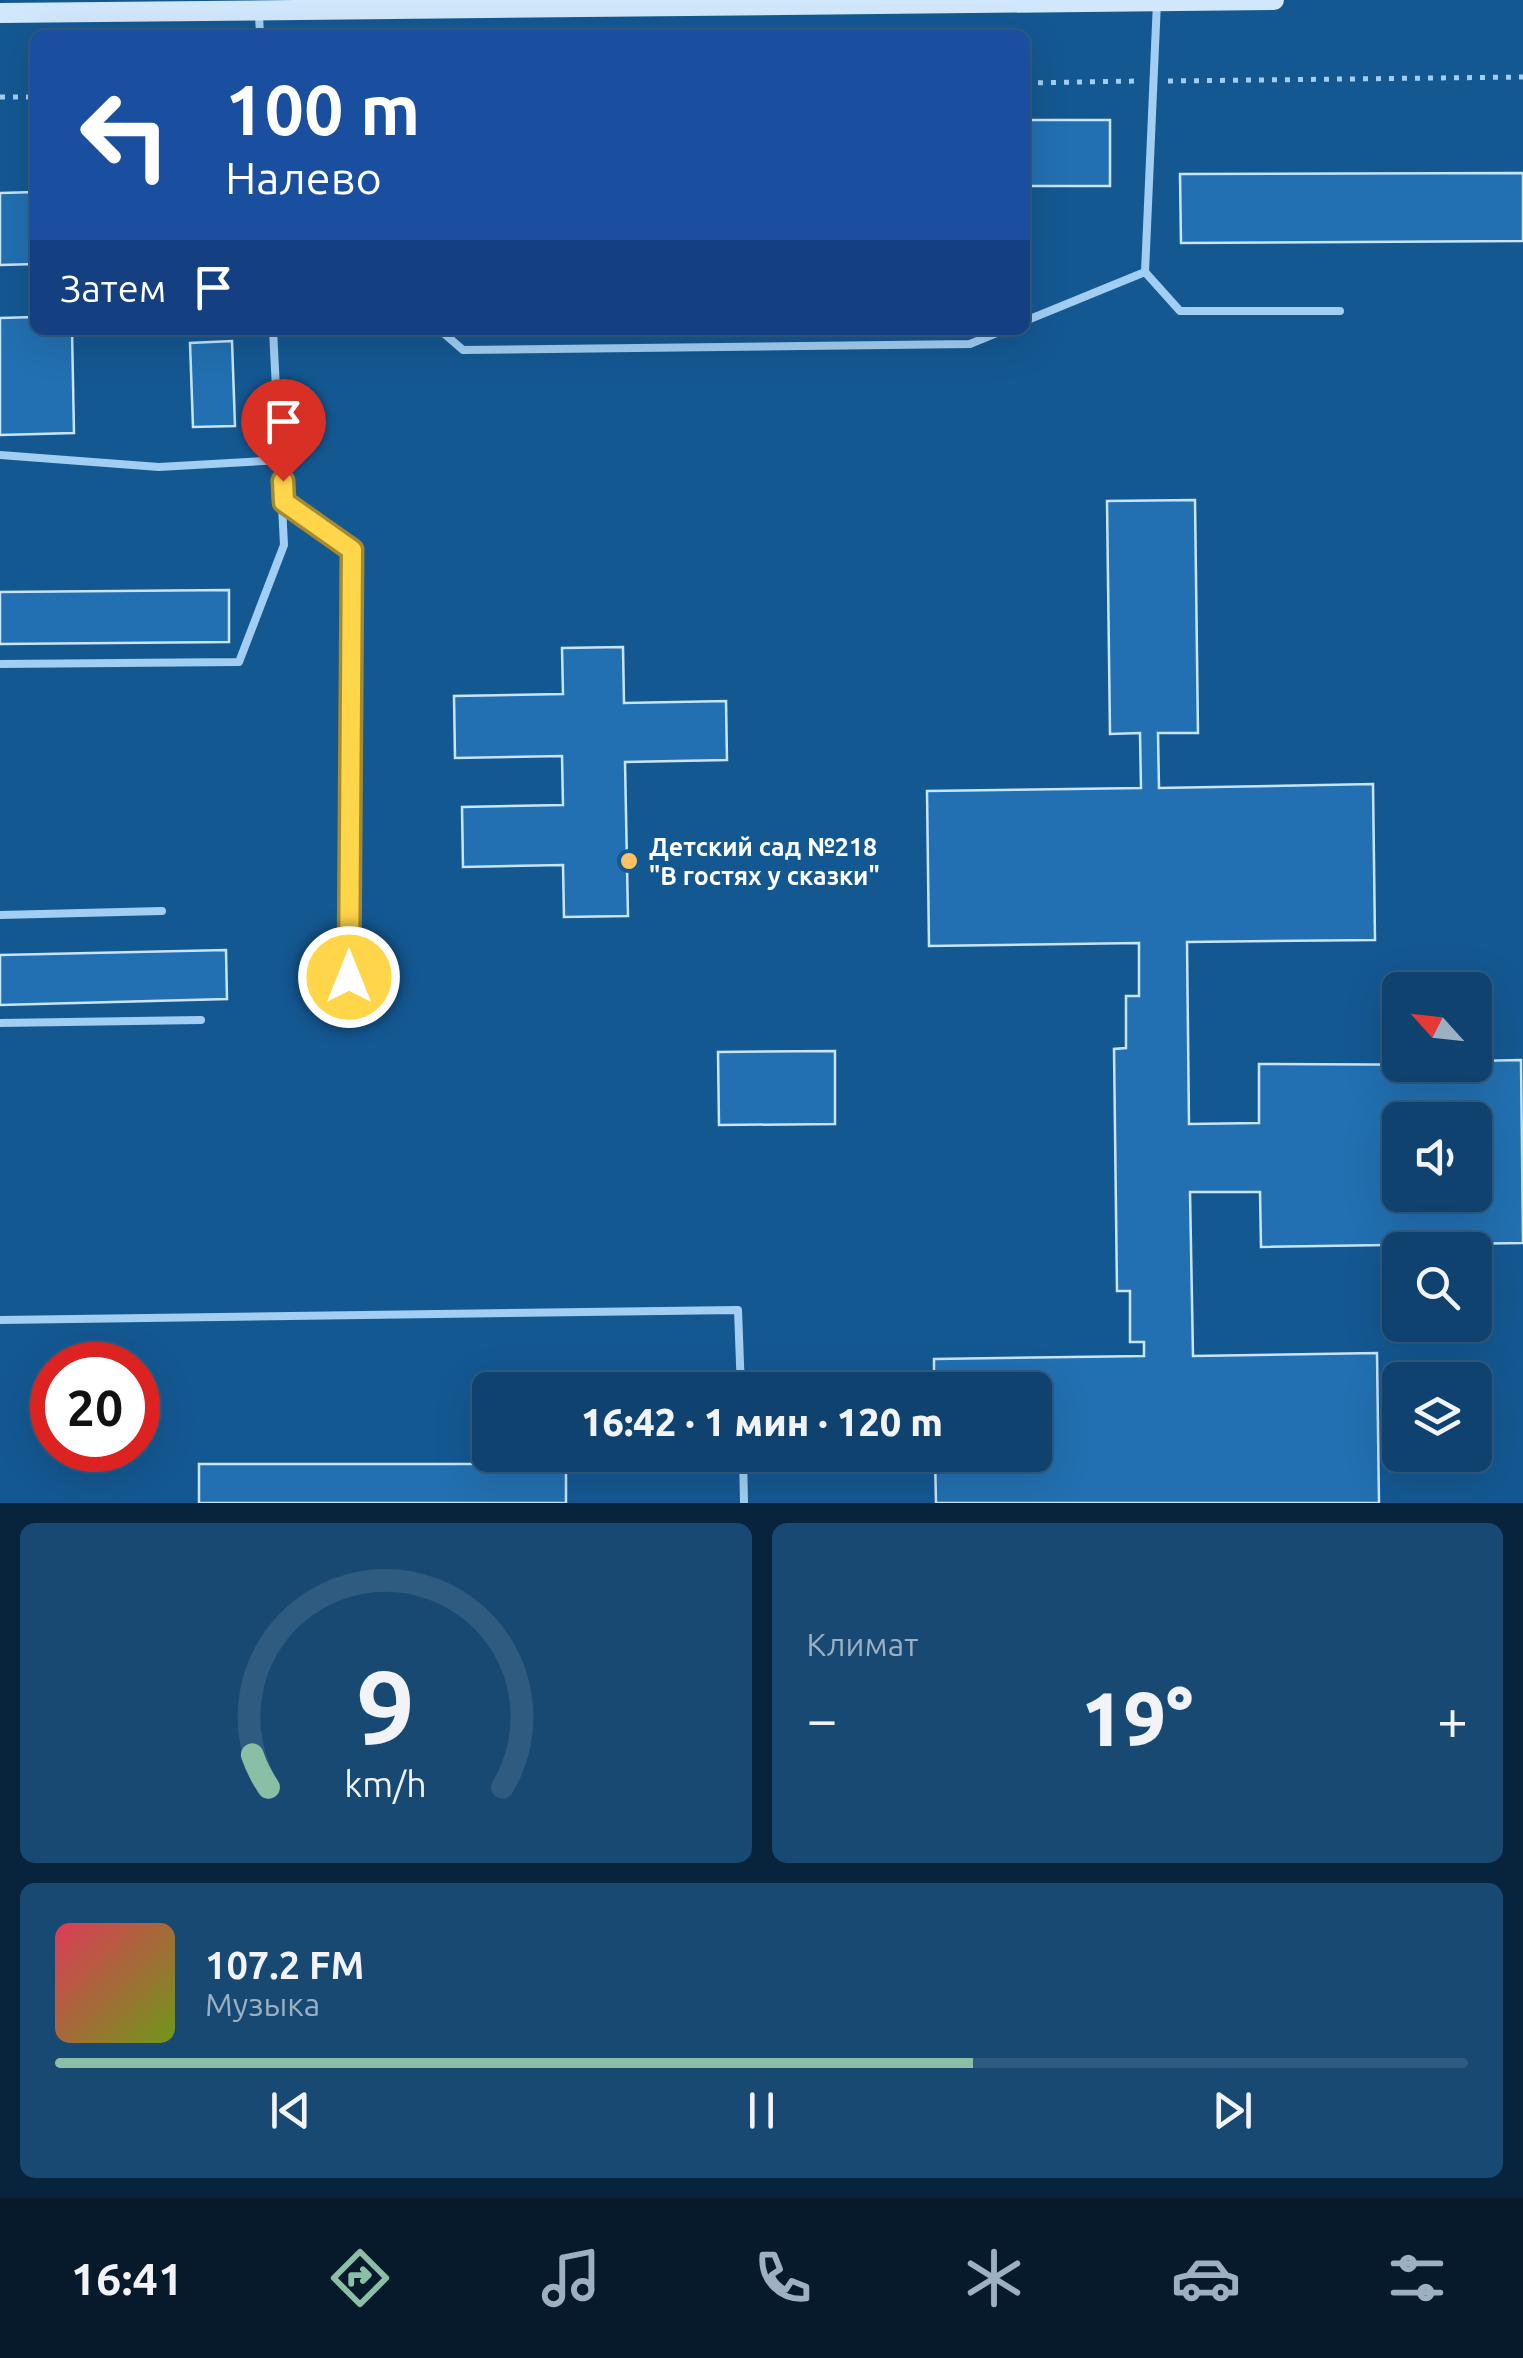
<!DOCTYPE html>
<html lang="ru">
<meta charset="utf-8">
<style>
body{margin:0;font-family:Ubuntu,sans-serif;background:#184973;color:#f1f3f6;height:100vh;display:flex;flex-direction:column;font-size:38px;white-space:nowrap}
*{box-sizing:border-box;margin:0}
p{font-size:32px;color:#9bb0c2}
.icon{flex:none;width:55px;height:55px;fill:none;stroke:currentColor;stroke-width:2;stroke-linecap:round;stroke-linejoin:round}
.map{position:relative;height:1503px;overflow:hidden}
.side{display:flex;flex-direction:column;gap:20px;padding:20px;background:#08243c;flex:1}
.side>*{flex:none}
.hud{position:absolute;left:30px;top:30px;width:1000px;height:305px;border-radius:15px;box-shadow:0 10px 40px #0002,0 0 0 2px #2f5b81;background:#1a4fa0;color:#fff;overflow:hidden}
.needle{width:65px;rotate:297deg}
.controls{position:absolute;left:1382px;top:972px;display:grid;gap:20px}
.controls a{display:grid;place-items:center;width:110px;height:110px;border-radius:15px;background:#0f426e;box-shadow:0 10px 40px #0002,0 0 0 2px #2f5b81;font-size:50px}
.speed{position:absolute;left:30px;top:1342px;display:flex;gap:20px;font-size:50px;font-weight:700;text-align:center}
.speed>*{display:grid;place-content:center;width:130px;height:130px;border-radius:50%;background:#0f426e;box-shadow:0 10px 40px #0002,0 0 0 2px #2f5b81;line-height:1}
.speed .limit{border:15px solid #d22;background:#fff;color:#111}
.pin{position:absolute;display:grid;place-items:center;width:85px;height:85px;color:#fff;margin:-102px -42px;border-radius:50% 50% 50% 0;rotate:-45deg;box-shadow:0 0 10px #0007}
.pin .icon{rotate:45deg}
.me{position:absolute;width:110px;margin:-55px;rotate:0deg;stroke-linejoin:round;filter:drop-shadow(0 0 8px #0008)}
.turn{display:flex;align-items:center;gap:35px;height:210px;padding:0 30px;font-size:45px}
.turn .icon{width:130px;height:130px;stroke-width:2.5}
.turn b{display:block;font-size:70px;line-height:85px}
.then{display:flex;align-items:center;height:95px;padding:0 30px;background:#0003;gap:20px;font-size:38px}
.big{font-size:75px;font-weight:800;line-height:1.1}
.side .widget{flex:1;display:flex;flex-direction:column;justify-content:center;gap:15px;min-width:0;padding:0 35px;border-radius:15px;background:#184973}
.side .dial{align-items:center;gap:0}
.dial svg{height:260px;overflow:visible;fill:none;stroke:#2f5b81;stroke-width:7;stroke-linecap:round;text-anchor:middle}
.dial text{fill:#f1f3f6;stroke:none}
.song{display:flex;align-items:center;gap:30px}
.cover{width:120px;height:120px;border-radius:15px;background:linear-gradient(135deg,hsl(350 70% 55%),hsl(80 70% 35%))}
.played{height:10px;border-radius:5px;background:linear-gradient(90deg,#8abfa5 65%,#2f5b81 65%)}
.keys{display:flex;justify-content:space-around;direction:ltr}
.heat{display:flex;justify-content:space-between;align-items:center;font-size:55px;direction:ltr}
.side .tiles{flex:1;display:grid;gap:20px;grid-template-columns:1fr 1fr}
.widget:last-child{grid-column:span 2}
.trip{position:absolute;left:472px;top:1372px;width:580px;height:100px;border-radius:15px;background:#0f426e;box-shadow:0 10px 40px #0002,0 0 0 2px #2f5b81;font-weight:800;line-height:100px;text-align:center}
.menu{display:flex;height:160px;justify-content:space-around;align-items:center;background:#061a2c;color:#9bb0c2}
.menu .icon{width:70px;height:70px}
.menu .current{color:#8abfa5}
.menu b{font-size:45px;color:#f1f3f6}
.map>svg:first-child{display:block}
</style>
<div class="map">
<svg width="1523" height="1503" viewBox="0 0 1523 1503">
<rect width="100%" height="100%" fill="#145892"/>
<!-- building -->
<path fill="#2270b1" stroke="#c8e5fc" stroke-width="2.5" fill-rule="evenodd" d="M 1025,120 L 1110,120 L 1110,186 L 1025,186 Z
M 1523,173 L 1523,241 L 1181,243 L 1180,174 Z
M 35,192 L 35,264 L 0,265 L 0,193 Z
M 35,317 L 35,330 L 72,330 L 74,433 L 0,435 L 0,318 Z
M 232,341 L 235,426 L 193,427 L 190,343 Z
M 1195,500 L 1198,733 L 1158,733 L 1159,788 L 1373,784 L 1375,940 L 1187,942 L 1189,1124 L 1259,1123 L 1259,1064 L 1475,1065 L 1475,1061 L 1521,1060 L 1523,1243 L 1261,1247 L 1260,1192 L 1190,1192 L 1193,1356 L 1377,1353 L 1379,1503 L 936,1503 L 935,1455 L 1035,1455 L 1035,1390 L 934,1390 L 934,1359 L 1144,1356 L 1144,1342 L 1130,1342 L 1130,1291 L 1117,1291 L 1114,1049 L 1126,1048 L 1126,996 L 1139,996 L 1139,943 L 929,946 L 927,791 L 1141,788 L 1140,733 L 1110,734 L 1107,501 ZM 1400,1120 L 1475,1120 L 1475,1195 L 1400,1195 Z
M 229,590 L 229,642 L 0,644 L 0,592 Z
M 623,647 L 624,703 L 726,701 L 727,760 L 625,762 L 628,916 L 564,917 L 563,865 L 463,867 L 462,807 L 563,805 L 562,756 L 455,758 L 454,696 L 563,694 L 562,648 Z
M 226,950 L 227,999 L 0,1005 L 0,955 Z
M 835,1051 L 835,1124 L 719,1125 L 718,1052 Z
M 199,1464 L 566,1464 L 566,1503 L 199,1503 Z"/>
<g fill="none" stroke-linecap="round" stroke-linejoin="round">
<!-- path -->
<path stroke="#a1cef2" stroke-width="5" stroke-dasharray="5 8" stroke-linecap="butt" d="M 1168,81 L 1523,77
M 1025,83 L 1137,81
M 0,97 L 35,97"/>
<!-- lane -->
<path stroke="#a1cef2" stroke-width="8" d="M 259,15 L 260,35
M 1145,272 L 1180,311 L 1340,311
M 1025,321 L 1145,272 L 1157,2
M 440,330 L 463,350 L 970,344 L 1004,330
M 0,455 L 159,467 L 282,460
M 284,501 L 352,550 L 349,977
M 0,664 L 239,662 L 284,545 L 273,330
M 0,915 L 162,911
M 0,1023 L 201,1020
M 0,1320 L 738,1310 L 741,1390
M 743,1455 L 744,1503"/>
<!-- secondary -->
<path stroke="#d0e7fc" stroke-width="20" d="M 0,13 L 1274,0"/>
</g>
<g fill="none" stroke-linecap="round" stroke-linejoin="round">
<!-- route casing -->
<g stroke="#a68a30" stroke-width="25">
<path id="route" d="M 283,481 L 284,502 L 352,550 L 349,977"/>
</g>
<!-- route -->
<use href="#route" stroke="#ffd54a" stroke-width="18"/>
</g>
<!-- markers -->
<circle fill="#ffc162" stroke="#145892" stroke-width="4" cx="629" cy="861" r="10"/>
<g text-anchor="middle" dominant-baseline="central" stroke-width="10" stroke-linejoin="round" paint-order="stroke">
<!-- poi labels -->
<g font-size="25" font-weight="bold" fill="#fff" stroke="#145892" text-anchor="start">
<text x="649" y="847">Детский сад №218<tspan x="649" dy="29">"В гостях у сказки"</tspan></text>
</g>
</g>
</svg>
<div class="controls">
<a><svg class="needle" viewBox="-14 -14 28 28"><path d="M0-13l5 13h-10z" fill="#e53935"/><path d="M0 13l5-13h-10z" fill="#9bb0c2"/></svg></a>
<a><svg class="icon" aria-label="sound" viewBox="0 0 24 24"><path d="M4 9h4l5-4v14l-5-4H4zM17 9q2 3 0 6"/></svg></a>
<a><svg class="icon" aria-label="search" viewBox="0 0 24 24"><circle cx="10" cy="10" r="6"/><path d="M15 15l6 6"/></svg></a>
<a><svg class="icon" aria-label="layers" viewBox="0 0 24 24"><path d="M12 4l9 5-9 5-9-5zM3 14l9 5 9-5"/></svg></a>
</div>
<div class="speed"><div class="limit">20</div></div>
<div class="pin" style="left:283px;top:481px;background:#d93025"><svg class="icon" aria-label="arrive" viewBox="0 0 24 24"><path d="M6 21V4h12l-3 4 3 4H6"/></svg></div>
<svg class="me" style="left:349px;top:977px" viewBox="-20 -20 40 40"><circle r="17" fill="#ffd54a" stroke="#fff" stroke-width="3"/><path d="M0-11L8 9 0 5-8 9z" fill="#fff"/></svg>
<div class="trip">16:42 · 1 мин · 120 m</div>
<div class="hud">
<div class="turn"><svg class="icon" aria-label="left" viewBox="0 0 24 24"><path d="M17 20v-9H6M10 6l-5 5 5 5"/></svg><div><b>100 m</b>Налево</div></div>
<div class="then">Затем<svg class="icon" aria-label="arrive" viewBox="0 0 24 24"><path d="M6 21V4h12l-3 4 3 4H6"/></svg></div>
</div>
</div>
<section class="side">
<div class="tiles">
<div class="widget dial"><svg viewBox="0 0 100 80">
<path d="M14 69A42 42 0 1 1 86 69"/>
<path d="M14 69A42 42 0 0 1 9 59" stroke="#8abfa5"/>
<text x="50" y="56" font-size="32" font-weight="700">9</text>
<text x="50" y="72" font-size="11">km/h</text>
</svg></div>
<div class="widget"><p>Климат</p>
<div class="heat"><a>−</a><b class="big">19°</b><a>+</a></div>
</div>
<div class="widget">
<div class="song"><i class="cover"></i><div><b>107.2 FM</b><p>Музыка</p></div></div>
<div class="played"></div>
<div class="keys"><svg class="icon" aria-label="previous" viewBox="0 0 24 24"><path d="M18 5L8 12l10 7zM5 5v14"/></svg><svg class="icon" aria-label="pause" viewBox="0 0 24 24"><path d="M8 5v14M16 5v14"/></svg><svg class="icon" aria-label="next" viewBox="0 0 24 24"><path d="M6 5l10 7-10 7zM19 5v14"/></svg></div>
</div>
</div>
</section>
<nav class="menu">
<b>16:41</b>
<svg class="icon current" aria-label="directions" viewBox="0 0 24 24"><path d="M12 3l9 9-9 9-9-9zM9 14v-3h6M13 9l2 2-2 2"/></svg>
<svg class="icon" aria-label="music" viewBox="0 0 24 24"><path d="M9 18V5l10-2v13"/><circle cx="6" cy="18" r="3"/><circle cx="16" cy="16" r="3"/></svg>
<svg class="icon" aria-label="phone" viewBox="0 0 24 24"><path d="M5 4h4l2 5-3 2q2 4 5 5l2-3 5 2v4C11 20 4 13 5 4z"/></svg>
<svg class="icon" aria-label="climate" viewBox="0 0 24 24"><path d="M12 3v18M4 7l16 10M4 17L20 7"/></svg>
<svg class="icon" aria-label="car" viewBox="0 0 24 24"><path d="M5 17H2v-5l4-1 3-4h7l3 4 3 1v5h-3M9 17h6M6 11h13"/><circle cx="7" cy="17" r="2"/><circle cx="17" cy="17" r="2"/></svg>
<svg class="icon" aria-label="filters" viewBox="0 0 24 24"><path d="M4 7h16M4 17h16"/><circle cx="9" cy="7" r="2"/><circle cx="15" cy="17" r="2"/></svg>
</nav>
